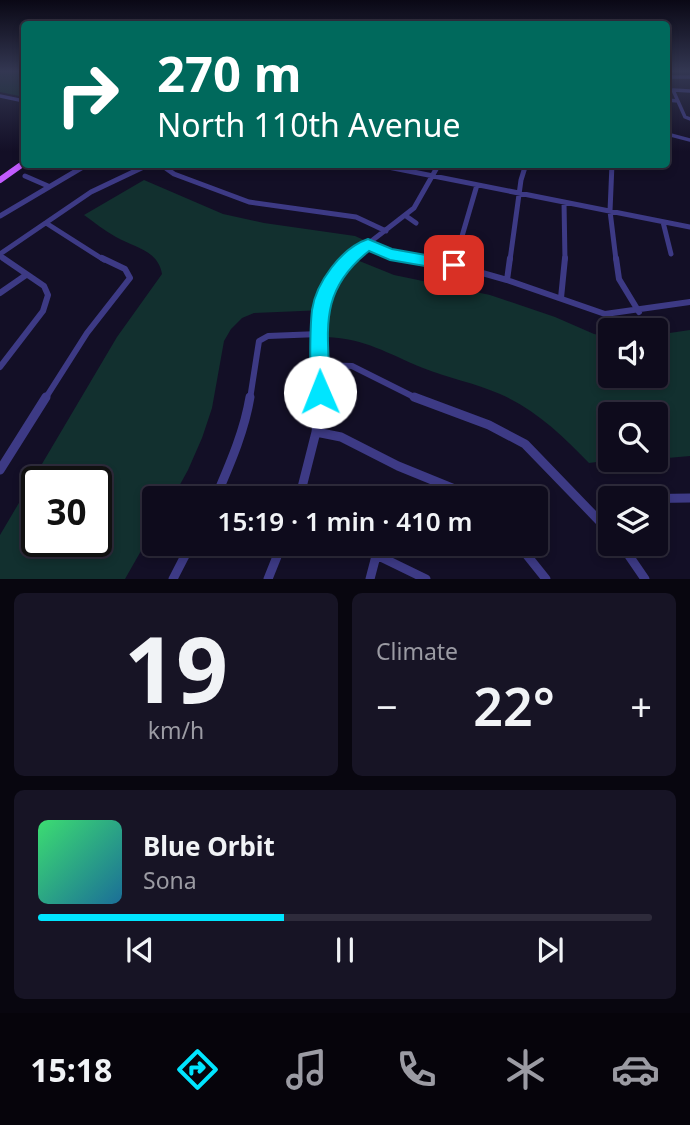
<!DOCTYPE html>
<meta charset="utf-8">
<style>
body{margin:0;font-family:"Noto Sans",sans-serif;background:#171425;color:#f1f3f6;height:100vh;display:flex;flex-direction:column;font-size:26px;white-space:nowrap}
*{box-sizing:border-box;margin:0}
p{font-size:23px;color:#9b9ba3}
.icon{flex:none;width:38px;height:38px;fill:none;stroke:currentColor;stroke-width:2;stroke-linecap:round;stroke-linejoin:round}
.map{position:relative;height:579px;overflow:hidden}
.panel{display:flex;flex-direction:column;gap:14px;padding:14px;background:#08060f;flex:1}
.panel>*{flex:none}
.guide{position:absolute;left:21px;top:21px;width:649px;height:147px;border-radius:7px;box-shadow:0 4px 10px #0003,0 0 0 2px #2e2b3b;background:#00695c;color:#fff;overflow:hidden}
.tools{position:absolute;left:598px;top:318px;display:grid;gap:14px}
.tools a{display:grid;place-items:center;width:70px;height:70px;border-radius:7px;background:#0e0b1c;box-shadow:0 4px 10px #0003,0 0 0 2px #2e2b3b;font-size:35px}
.speed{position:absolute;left:21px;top:466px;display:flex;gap:14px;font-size:35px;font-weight:700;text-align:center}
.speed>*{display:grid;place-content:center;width:91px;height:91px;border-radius:50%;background:#0e0b1c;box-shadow:0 4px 10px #0003,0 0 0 2px #2e2b3b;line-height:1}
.speed .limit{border:4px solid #111;border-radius:10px;background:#fff;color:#111}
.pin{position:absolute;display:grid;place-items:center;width:60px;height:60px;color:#fff;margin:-30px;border-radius:14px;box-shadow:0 4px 10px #0006}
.me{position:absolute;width:77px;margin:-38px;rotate:359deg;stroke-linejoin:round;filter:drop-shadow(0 0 5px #0008)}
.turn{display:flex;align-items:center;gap:24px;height:147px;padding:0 21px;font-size:32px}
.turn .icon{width:91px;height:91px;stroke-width:2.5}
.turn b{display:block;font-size:49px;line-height:60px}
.big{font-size:52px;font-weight:600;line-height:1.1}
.panel .tile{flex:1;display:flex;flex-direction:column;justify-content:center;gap:10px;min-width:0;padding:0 24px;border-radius:10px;background:#171425}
.panel .dial{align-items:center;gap:0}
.dial b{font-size:91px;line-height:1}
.song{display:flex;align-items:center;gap:21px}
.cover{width:84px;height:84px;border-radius:10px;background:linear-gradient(135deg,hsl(140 70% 55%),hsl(200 70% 35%))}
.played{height:7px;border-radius:4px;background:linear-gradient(90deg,#00e5ff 40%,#2e2b3b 40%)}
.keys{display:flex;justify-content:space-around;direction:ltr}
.heat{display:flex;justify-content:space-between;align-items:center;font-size:38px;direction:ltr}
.panel .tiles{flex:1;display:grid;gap:14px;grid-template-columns:1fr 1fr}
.tile:last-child{grid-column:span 2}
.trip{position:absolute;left:142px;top:486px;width:406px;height:70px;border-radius:7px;background:#0e0b1c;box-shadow:0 4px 10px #0003,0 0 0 2px #2e2b3b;font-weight:600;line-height:70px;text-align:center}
.dock{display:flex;height:112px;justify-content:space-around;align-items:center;background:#06040b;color:#9b9ba3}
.dock .icon{width:49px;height:49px}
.dock .current{color:#00e5ff}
.dock b{font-size:32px;color:#f1f3f6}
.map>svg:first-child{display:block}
</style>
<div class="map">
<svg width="690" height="579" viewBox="0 0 690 579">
<rect width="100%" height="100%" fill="#130f26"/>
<!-- green -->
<path fill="#12302f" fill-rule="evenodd" d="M 0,71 L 24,71 L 24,97 L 0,92 Z
M 144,180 L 223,214 L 264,223 L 355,236 L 366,241 L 347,256 L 394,275 L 490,295 L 555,317 L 594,334 L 611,337 L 611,376 L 656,376 L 656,335 L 690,330 L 690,456 L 656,459 L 656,415 L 611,415 L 612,460 L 589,463 C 563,436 535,409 500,394 C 475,383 448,378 423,368 C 386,353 367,339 326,337 L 325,310 L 254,313 L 242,318 L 231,329 L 224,341 L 212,408 L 202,438 L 188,470 L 172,499 L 154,499 L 154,528 L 125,579 L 0,579 L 0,535 L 117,337 L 162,274 C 158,250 135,248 116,237 C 105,231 94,222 84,215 ZM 37,481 L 96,481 L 96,541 L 37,541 Z"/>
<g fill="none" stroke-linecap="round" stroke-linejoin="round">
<!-- minor-far3 -->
<path stroke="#3d3a85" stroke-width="3.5" d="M 667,77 L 690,77
M 690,91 L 673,90 L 685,117 L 690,119
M 0,96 L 24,101
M 667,100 L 678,101
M 667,134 L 690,140"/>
<!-- minor-far2 -->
<path stroke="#3d3a85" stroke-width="5" d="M 160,164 L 174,174 L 249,202 L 356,217 L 386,231
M 373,164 L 690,227
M 612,164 L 610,211 L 616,260
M 25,176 L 48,186
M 564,202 L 565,260
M 0,216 L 88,164
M 406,216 L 416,223
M 663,222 L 671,254
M 46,223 L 104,260
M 368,245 L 390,254 L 424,260
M 0,254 L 91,192 L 150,164
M 0,256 L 6,260
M 347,260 L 414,208 L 439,164
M 455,260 L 477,185
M 510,260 L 521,180 L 526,164"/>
<!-- minor-far1 -->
<path stroke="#3d3a85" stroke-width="6" d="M 414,258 L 454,265 L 507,280 L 605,314 L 690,302
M 616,258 L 619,279 L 639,312
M 454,265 L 456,258
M 507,280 L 510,258
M 0,293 L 26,275
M 561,298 L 565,258
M 319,365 L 352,366 L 418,399
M 0,367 L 43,311 L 48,295 L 44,286 L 3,258
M 45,399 L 87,333 L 130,278 L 125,269 L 102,258
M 250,399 L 259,341 L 268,336 L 319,334
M 319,399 C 325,345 306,301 349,258"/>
<!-- minor -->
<path stroke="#3d3a85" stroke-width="9" d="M 414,397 L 489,425 L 525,444 L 611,533
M 316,432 L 341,437 L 398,466 L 479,499
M 0,470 L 46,397
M 215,499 C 229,466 244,433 250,397
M 299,499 L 316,432 L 320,397
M 623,499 L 690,498
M 598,519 L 611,505
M 354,544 L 426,579
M 518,544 L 546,579
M 621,544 L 645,579
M 173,579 L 191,544
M 268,579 L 282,544
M 370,579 L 376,556"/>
<!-- major -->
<path stroke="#c25bff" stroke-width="6" d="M 0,180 L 24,163"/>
</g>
<!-- sky -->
<linearGradient id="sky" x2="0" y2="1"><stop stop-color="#0a0815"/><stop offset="0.47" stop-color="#333752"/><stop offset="1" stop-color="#333752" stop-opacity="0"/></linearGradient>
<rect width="690" height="152" fill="url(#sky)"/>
<!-- route -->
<path fill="#00e5ff" stroke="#0095a6" stroke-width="2" d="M 368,239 L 392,249 L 454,260 L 462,265 L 454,271 L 390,260 L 369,251 C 316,293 329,332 330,392 L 327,398 L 320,401 L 313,398 L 310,392 C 311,365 309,336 312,310 C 316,283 341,248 368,239 Z"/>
</svg>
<div class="tools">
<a><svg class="icon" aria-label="sound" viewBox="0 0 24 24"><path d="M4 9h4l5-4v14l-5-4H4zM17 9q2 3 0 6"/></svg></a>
<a><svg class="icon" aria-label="search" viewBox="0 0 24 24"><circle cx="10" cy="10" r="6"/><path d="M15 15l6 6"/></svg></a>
<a><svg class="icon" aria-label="layers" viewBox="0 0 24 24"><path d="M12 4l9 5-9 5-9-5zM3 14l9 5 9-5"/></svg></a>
</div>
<div class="speed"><div class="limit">30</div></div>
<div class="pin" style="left:454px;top:265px;background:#d93025"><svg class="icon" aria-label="arrive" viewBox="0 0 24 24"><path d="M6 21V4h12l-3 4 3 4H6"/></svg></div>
<svg class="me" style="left:320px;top:392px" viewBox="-20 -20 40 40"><circle r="19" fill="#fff"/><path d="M0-13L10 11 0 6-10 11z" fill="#00e5ff"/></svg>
<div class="trip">15:19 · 1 min · 410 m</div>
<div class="guide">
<div class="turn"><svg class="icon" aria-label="right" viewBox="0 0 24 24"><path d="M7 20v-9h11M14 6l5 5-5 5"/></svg><div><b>270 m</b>North 110th Avenue</div></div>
</div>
</div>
<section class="panel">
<div class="tiles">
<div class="tile dial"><b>19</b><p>km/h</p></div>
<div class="tile"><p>Climate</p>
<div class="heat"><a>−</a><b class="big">22°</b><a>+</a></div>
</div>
<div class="tile">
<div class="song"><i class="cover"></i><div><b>Blue Orbit</b><p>Sona</p></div></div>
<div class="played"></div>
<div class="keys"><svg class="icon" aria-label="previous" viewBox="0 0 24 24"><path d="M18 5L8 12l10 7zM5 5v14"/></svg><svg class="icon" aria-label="pause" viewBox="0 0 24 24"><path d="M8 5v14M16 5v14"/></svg><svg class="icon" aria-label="next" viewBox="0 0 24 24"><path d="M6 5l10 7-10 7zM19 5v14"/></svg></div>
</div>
</div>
</section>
<nav class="dock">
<b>15:18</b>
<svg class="icon current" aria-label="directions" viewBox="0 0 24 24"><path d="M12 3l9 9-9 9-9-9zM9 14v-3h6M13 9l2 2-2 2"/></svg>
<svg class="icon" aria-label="music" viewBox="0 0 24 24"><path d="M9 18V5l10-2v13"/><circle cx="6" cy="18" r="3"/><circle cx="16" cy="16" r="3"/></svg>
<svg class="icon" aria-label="phone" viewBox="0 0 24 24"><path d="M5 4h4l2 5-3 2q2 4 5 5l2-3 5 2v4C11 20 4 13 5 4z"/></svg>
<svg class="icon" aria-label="climate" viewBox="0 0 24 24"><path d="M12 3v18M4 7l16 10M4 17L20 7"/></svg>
<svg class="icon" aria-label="car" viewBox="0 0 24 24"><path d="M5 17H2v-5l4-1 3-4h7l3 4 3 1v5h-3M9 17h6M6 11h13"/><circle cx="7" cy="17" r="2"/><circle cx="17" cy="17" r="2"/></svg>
</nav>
